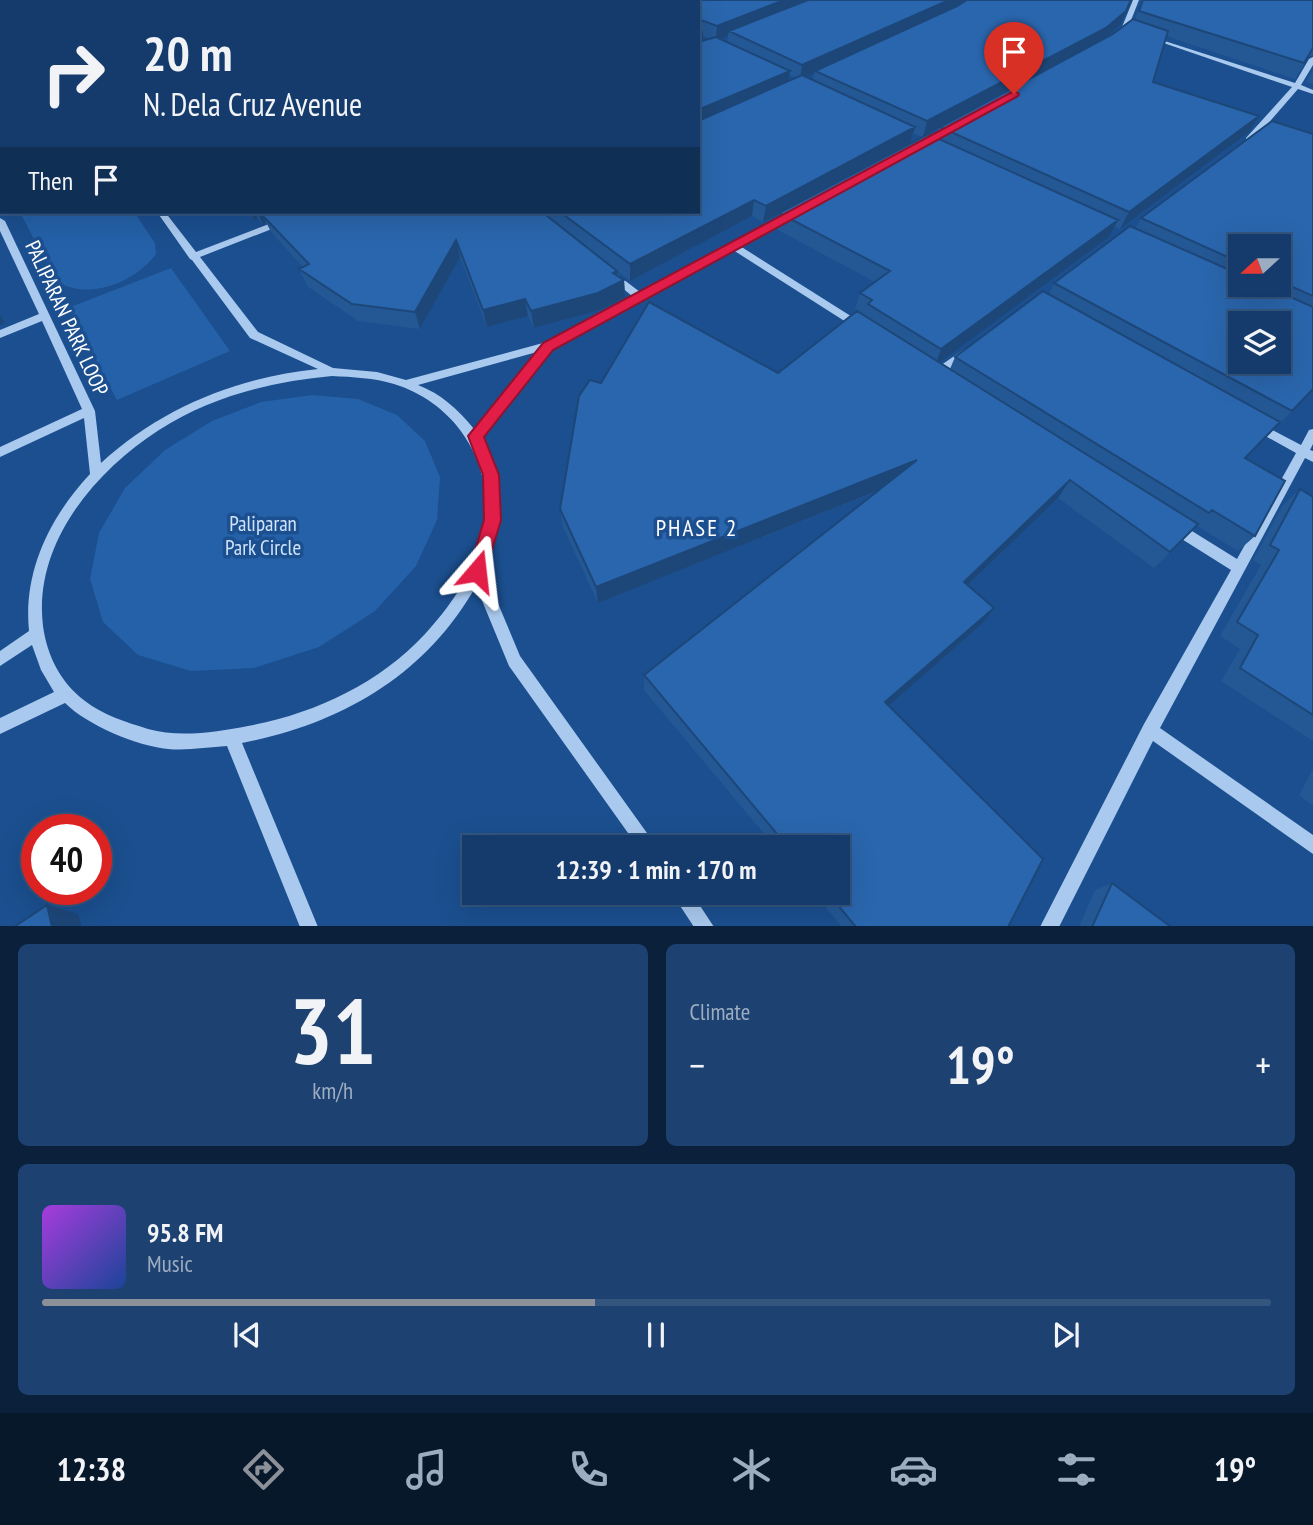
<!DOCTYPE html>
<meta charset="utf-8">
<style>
body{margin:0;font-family:"PT Sans Narrow",sans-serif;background:#1d4271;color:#f1f3f6;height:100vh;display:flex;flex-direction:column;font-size:26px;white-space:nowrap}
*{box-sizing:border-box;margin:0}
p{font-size:23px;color:#9dadc1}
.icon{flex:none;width:38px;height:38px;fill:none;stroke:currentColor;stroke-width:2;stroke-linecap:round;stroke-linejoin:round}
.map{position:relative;height:926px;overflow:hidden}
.sheet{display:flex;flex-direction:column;gap:18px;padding:18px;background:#0b203b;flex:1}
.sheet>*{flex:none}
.hud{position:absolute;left:0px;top:0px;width:700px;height:214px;box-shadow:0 7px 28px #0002,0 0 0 2px #33557e;background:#143b6b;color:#f1f3f6;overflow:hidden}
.needle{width:46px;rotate:249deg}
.buttons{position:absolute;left:1228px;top:234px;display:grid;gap:14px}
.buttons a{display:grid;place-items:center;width:63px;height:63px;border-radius:0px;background:#143b6b;box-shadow:0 7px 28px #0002,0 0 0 2px #33557e;font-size:35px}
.speed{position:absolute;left:21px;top:814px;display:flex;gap:14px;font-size:35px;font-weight:700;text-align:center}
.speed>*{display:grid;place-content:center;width:91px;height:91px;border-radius:50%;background:#143b6b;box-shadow:0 7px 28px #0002,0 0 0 2px #33557e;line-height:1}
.speed .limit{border:10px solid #d22;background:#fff;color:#111}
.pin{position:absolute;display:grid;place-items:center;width:60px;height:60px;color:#fff;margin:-72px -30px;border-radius:50% 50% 50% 0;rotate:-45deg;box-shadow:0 0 7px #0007}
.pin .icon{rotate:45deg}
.me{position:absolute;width:77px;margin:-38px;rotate:17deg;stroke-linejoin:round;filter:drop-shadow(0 0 5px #0008)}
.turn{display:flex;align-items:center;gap:24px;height:147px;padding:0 28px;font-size:32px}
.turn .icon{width:91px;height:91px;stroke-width:2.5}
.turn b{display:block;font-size:49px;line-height:60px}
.then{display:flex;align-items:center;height:66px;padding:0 28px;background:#0003;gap:14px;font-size:26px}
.big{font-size:52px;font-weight:600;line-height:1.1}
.sheet .tile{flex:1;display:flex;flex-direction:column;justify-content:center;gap:10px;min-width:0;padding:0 24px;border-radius:10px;background:#1d4271}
.sheet .dial{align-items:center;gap:0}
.dial b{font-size:91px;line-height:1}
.song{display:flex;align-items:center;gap:21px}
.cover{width:84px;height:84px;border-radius:10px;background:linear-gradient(135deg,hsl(280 70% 55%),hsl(220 70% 35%))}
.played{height:7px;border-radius:4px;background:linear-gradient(90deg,#8c9099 45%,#33557e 45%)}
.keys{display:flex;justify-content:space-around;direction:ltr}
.heat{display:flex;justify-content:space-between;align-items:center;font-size:38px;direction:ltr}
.sheet .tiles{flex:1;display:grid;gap:18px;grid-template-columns:1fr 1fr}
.tile:last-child{grid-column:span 2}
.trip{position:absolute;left:462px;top:835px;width:388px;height:70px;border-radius:0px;background:#143b6b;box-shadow:0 7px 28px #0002,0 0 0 2px #33557e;font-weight:600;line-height:70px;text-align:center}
.dock{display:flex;height:112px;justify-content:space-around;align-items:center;background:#08182b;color:#9dadc1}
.dock .icon{width:49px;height:49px}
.dock .on{color:#8c9099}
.dock b{font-size:32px;color:#f1f3f6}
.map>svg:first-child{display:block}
</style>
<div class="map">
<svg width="1313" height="927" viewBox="0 0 1313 927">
<rect width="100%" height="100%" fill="#1b4f8f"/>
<!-- green -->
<path fill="#2461a8" d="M 20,212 L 134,212 L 155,243 L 156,254 C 135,283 86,302 55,280 Z
M 171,268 L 230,351 L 117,400 L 68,308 Z
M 312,395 L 358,399 L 397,415 L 425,441 L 440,477 L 437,520 L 416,566 L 375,611 L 319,647 L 254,668 L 191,671 L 138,655 L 103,622 L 90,579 L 99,533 L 125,488 L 165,450 L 212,421 L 261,402 Z"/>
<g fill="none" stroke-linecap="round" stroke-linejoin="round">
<!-- minor -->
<path fill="#a9c9ee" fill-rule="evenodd" d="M 1133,0 L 1139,0 L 1128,28 L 1118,36 L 1114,36 L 1114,34 L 1122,27 Z
M 1149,36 L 1295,83 L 1309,59 L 1313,57 L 1313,65 L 1301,85 L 1313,90 L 1313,94 L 1298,89 L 1252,142 L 1246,142 L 1246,138 L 1292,87 L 1149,38 Z
M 0,97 L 2,97 L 2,102 L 0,102 Z
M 157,212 L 165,212 L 196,252 L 300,212 L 311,212 L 310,214 L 200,257 L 258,332 L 333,368 L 377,372 L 406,380 L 543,343 L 632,296 L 609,277 L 609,273 L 615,273 L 640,292 L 788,213 L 794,213 L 794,217 L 740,246 L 865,325 L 866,327 L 865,329 L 857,329 L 733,250 L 552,348 L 480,438 C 503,481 503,526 484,570 L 520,656 L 657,847 L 638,847 L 509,666 L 476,586 C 426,675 341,724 242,743 L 318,927 L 300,927 L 227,746 C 208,747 187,751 168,749 C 137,746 87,725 65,703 L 0,734 L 0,718 L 54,692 L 41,670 L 32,645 L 0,666 L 0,651 L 29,631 C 23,571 50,517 90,474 L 84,418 L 0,457 L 0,447 L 82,409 L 42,321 L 0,338 L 0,330 L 39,314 L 0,231 L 0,218 L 5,221 L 95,411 L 101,463 C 161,408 237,377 318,369 L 250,338 L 192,260 L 190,259 ZM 537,352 L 474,429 C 458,409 441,394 418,385 ZM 332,376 C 353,377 374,378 394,384 C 462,405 501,475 481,544 C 470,578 448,609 425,634 C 379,684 313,714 248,726 C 217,732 179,738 148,729 C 126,722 103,715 85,701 C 61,683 47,656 43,626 C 33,544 94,472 159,430 C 212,396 270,382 332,376 Z
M 966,348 L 970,349 L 971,352 L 970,355 L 939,378 L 931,378 L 929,375 L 931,372 Z
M 1255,421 L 1301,445 L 1309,430 L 1313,429 L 1313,444 L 1310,450 L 1313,451 L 1313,462 L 1305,458 L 1160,728 L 1313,835 L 1313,854 L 1153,741 L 1059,927 L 1040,927 L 1144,724 L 1231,570 L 1169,531 L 1167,527 L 1169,523 L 1174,522 L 1179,523 L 1237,559 L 1296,453 L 1251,428 L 1249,425 Z
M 671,892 L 691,892 L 714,927 L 694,927 Z"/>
</g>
<!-- wall -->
<path fill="#245895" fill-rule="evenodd" d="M 1141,0 L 1313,0 L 1313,55 L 1308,57 L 1295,79 L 1166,36 L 1153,82 L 1259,116 L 1249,132 L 1120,229 L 1114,226 L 1109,237 L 939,362 L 950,369 L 955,357 L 1049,294 L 1054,283 L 1135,229 L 1141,218 L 1313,134 L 1313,390 L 1245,458 L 1255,536 L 1238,551 L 1197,526 L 1154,568 L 1058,498 L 968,585 L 994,608 L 983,623 L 889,705 L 1008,927 L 842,927 L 813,892 L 838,892 L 838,847 L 775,847 L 644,690 L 644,675 L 878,491 L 598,603 L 563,527 L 560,509 L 601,383 L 778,373 L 864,316 L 855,309 L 860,293 L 875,282 L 776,229 L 779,214 L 763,222 L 752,216 L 630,281 L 590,250 L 617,271 L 617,276 L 624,280 L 625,297 L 600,310 L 534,328 L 528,316 L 487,327 L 460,257 L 420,329 L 358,321 L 307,286 L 299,269 L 303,267 L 271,232 L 266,222 L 263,224 L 258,219 L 254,220 L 246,212 L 698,212 L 698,2 L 1120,25 L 1104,39 L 1135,20 L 1141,1 ZM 703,36 L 710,39 L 703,41 ZM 728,36 L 728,42 L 721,39 ZM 814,74 L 813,80 L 806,77 ZM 789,75 L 796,78 L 788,81 ZM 939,128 L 936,138 L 928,134 ZM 913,133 L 922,137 L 910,143 ZM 1241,247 L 1279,247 L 1279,285 L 1241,285 Z
M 1313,70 L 1313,84 L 1306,82 Z
M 1300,489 L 1313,497 L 1313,741 L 1221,681 L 1240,649 L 1220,636 L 1261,565 L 1253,560 L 1283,505 Z
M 1313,769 L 1313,806 L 1299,795 Z
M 1112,883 L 1171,927 L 1079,927 L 1095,890 Z"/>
<!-- shaded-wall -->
<path fill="#1d4779" d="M 784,0 L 818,0 L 729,31 L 728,36 L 716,41 L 717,26 Z
M 949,0 L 970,0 L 815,71 L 814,74 L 800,80 L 802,65 Z
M 1132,0 L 1120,25 L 1100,43 L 940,127 L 939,128 L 923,137 L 927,121 Z
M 703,31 L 703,46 L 698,47 L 698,33 Z
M 790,71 L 788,86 L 698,126 L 698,110 Z
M 1259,116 L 1249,132 L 1120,229 L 1129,212 Z
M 915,127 L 910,143 L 779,213 L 779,214 L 763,222 L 766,206 Z
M 754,200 L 752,216 L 630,281 L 630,264 Z
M 249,212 L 255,212 L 258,219 L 254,220 Z
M 257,212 L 293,212 L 263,216 L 266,222 L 263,224 Z
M 1118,220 L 1109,237 L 935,366 L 941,349 Z
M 456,240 L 460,257 L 420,329 L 415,312 Z
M 617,271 L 618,284 L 624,280 L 625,297 L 600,310 L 534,328 L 531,311 Z
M 525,299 L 528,316 L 487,327 L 483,310 Z
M 0,315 L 5,323 L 0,325 Z
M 917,460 L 909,478 L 598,603 L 596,587 Z
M 1070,480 L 1058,498 L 954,598 L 964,582 Z
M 994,608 L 983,623 L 877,716 L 885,702 Z
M 47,905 L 78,914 L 82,927 L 52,927 Z"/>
<!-- building -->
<path fill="#2a66ad" stroke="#1d4779" stroke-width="2" fill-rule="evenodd" d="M 241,0 L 784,0 L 717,26 L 698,19 L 698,2 L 234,2 Z
M 808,0 L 949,0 L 802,65 L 729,31 Z
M 967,0 L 1131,0 L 1126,11 L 1106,28 L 927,121 L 815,71 L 957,6 Z
M 1143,0 L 1313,0 L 1313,48 L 1304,63 L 1139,11 Z
M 1133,19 L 1168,31 L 1153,82 L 1259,116 L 1129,212 L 940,127 L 1113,34 Z
M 716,37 L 790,71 L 698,110 L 698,42 Z
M 802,75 L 915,127 L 766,206 L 754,200 L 630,264 L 560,212 L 698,212 L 698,121 Z
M 1272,121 L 1313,134 L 1313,296 L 1279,281 L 1279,247 L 1241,247 L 1241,263 L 1141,218 Z
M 928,134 L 1118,220 L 941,349 L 868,304 L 872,300 L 860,293 L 890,271 L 779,213 Z
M 273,212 L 542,212 L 617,271 L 613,273 L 624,280 L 598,293 L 531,311 L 525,299 L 483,310 L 456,240 L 415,312 L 352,304 L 299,269 L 309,264 L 263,216 Z
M 1130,226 L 1241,275 L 1241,285 L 1264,285 L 1313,307 L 1313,389 L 1292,411 L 1054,283 ZM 1241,324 L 1279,324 L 1279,362 L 1241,362 Z
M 1043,291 L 1280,422 L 1245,458 L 1285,481 L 1255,536 L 1212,510 L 1209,513 L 955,357 Z
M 649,302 L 778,373 L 857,311 L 1198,524 L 1170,552 L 1070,480 L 964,582 L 994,608 L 885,702 L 1043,859 L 1008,927 L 856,927 L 827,892 L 838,892 L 838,847 L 788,847 L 644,675 L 917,460 L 596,587 L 560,509 L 579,396 L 590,380 L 601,383 Z
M 1300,489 L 1313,497 L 1313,715 L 1240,668 L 1258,635 L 1237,622 L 1279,550 L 1270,545 Z
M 1112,883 L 1171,927 L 1092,927 Z
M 47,905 L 52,927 L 14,927 Z"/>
<!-- route -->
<path fill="#e11d48" stroke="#92132f" stroke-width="2" d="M 1014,91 L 1019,94 L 1018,96 L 553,350 L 484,437 L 499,475 L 501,520 L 484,576 L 477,578 L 471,576 L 469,571 L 484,520 L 483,475 L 468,436 L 543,343 Z"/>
<g text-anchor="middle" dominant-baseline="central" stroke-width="7" stroke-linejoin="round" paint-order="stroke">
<!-- street labels -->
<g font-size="21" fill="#fff" stroke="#1b4f8f">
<text transform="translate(67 318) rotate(65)">PALIPARAN PARK LOOP</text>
</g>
<!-- park labels -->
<g font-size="21" fill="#cfe3fa" stroke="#1b4f8f">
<text x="263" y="523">Paliparan<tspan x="263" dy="24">Park Circle</tspan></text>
</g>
<!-- neighbourhood labels -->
<g font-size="23" letter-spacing="2" fill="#fff" stroke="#1b4f8f">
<text x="697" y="527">PHASE 2</text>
</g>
</g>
</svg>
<div class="buttons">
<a><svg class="needle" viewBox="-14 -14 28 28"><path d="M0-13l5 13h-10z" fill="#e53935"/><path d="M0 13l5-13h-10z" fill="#9dadc1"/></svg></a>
<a><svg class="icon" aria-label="layers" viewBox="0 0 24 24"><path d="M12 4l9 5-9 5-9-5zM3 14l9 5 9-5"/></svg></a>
</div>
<div class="speed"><div class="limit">40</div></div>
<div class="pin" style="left:1014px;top:94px;background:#d93025"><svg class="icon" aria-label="arrive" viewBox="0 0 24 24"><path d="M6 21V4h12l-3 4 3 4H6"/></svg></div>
<svg class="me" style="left:477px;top:571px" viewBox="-20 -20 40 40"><path d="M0-17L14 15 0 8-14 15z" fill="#e11d48" stroke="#fff" stroke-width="4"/></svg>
<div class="trip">12:39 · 1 min · 170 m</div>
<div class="hud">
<div class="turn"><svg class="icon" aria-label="right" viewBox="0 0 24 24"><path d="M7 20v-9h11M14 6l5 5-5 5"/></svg><div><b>20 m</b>N. Dela Cruz Avenue</div></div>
<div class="then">Then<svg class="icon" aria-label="arrive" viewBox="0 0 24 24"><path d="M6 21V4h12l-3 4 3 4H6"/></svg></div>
</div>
</div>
<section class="sheet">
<div class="tiles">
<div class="tile dial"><b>31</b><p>km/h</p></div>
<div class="tile"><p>Climate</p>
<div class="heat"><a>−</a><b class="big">19°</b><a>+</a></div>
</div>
<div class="tile">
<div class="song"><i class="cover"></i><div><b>95.8 FM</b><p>Music</p></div></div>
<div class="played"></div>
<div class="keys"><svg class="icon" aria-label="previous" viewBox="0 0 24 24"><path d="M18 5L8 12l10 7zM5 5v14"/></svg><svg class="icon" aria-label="pause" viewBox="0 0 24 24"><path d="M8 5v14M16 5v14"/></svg><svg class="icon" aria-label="next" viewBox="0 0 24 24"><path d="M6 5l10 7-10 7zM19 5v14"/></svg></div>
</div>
</div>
</section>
<nav class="dock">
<b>12:38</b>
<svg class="icon on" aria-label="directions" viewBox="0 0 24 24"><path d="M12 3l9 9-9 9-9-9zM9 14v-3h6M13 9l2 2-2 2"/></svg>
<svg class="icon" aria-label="music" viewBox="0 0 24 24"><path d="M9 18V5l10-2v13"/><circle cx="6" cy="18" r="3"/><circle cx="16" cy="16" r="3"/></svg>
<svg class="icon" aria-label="phone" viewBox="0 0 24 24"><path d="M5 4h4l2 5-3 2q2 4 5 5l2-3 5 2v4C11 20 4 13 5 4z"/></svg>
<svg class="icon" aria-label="climate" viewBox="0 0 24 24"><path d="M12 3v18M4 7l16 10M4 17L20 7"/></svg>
<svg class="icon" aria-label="car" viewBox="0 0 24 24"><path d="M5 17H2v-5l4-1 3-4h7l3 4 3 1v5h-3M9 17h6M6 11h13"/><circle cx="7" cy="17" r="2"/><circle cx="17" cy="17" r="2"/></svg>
<svg class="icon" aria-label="filters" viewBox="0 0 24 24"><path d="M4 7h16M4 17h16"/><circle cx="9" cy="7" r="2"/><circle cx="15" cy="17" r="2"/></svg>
<b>19°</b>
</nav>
